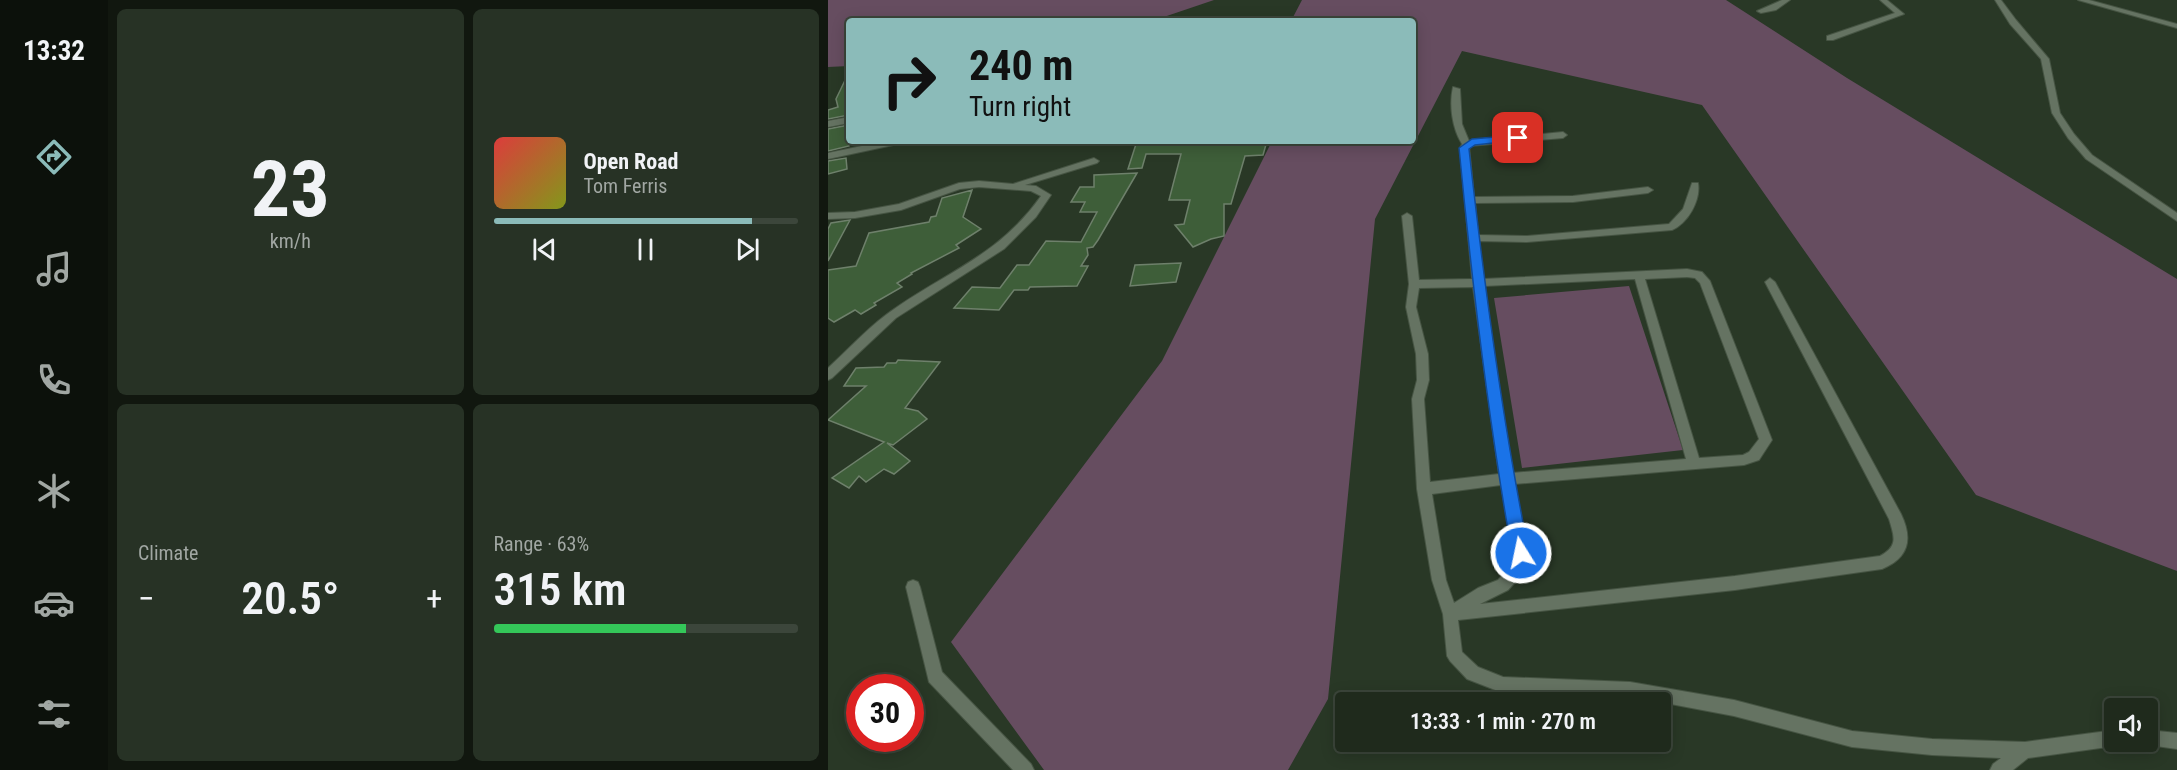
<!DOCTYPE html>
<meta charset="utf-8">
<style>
body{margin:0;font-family:"Roboto Condensed",sans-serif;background:#273225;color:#f1f3f6;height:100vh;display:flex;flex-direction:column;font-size:22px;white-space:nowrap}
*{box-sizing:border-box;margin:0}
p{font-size:20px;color:#a1a7a3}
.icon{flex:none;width:33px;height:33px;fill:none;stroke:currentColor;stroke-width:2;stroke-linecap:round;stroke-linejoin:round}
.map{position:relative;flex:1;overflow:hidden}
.panel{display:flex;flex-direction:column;gap:9px;padding:9px;background:#11170f;width:720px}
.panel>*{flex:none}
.hud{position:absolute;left:18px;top:18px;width:570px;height:126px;border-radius:6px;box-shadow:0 3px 15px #0003,0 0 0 2px #3c463b;background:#8bbbb9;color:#111;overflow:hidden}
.buttons{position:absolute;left:1276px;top:698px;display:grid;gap:12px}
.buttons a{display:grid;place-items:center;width:54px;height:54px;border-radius:6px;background:#1f2a1c;box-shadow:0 3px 15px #0003,0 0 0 2px #3c463b;font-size:30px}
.speed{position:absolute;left:18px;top:674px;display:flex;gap:12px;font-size:30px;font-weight:700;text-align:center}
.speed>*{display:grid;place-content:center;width:78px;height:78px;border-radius:50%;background:#1f2a1c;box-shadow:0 3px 15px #0003,0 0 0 2px #3c463b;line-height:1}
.speed .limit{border:9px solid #d22;background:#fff;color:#111}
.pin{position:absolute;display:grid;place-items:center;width:51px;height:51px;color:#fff;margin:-26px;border-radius:12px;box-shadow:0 3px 9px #0006}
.me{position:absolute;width:66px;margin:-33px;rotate:350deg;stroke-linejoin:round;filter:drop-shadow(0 0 4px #0008)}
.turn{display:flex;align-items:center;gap:21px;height:126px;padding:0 24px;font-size:27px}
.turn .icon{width:78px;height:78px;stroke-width:2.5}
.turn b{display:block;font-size:42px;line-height:51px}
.big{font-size:45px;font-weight:600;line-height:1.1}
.panel .card{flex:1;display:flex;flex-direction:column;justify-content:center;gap:9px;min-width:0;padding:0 21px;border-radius:9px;background:#273225}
.panel .dial{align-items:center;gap:0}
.dial b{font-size:78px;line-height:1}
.song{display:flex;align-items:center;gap:18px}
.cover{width:72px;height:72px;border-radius:9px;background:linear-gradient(135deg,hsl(0 70% 55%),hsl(70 70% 35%))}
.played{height:6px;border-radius:3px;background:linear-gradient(90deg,#8bbbb9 85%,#3c463b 85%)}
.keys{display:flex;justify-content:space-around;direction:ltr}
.heat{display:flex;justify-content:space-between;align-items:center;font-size:33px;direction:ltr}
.charge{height:9px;border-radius:4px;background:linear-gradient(90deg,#34c759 63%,#3c463b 0)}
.panel .tiles{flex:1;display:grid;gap:9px;grid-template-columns:repeat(2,1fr)}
.trip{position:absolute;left:507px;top:692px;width:336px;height:60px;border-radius:6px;background:#1f2a1c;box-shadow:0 3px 15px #0003,0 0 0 2px #3c463b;font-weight:600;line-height:60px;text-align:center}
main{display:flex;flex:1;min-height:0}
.tabs{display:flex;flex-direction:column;width:108px;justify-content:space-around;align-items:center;background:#0c110b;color:#a1a7a3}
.tabs .icon{width:42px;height:42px}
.tabs .active{color:#8bbbb9}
.tabs b{font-size:27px;color:#f1f3f6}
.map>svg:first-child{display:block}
</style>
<main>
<nav class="tabs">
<b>13:32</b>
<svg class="icon active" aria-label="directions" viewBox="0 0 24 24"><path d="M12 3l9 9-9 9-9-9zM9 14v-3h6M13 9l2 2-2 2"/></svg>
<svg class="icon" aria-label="music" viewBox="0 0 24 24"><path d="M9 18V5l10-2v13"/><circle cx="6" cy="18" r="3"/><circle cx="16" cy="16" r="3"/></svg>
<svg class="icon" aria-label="phone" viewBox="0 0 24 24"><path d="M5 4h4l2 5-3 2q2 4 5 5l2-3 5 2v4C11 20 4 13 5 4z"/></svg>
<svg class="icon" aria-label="climate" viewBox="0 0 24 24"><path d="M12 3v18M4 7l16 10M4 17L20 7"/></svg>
<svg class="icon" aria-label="car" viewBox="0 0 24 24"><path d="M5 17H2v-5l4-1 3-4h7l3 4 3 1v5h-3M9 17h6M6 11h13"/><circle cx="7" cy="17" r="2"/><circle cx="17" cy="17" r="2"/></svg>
<svg class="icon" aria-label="filters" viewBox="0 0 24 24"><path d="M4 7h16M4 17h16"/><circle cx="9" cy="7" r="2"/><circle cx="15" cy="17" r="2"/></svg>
</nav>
<section class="panel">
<div class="tiles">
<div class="card dial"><b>23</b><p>km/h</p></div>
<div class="card">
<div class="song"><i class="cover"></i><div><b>Open Road</b><p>Tom Ferris</p></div></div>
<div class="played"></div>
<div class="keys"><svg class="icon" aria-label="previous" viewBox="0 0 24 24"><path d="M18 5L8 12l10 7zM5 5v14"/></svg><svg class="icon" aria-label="pause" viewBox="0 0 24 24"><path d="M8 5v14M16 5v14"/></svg><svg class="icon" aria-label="next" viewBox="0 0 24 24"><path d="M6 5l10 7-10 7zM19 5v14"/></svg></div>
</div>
<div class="card"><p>Climate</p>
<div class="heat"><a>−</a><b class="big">20.5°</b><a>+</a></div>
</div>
<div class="card"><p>Range · 63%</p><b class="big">315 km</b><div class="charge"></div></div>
</div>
</section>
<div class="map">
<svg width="1349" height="770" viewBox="0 0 1349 770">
<rect width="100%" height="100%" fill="#293826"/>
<!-- green -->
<path fill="#664d60" d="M 0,0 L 386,0 L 324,21 L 21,21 L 21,66 L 0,67 Z
M 474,0 L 898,0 L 1019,78 L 1349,279 L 1349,571 L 1148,495 L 874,105 L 634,51 L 547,219 L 500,699 L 460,770 L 216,770 L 123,642 L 334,361 L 444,141 L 585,141 L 585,21 L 463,21 Z
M 801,286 L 855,450 L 694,468 L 666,298 Z"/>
<!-- building -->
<path fill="#3e5e39" stroke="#6e806b" stroke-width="1.5" d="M 21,72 L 21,115 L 0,119 L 0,110 L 10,107 L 8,99 Z
M 21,125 L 21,146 L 0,151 L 0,129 Z
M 309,141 L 439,141 L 435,155 L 417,156 L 403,204 L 396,204 L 396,236 L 383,239 L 365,247 L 347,225 L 356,224 L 362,200 L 341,200 L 353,154 L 318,154 L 314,168 L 300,169 Z
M 18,158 L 19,169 L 0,174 L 0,161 Z
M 309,173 L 270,240 L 265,247 L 259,248 L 260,255 L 253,266 L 260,266 L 249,286 L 202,287 L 200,290 L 186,290 L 171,310 L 126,308 L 144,287 L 172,288 L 189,265 L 201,265 L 218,241 L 253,242 L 269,212 L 252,212 L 257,202 L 243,202 L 252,187 L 266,187 L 266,175 Z
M 144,190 L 135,217 L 153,229 L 128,245 L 131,248 L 83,273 L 84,274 L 69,283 L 74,287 L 46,303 L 48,305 L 33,314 L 27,310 L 6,322 L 0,318 L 0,270 L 28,266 L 41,233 L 101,222 L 103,217 L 108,216 L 114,198 Z
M 22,220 L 0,261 L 0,229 L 3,223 Z
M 353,263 L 348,282 L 302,286 L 307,265 Z
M 70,360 L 112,362 L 77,408 L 90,411 L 99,419 L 65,445 L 59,443 L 82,461 L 66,474 L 56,469 L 38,482 L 31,476 L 21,488 L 4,478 L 56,442 L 0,420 L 38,386 L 16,386 L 28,368 L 56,367 L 59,363 L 68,363 Z"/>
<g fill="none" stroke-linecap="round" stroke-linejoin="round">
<!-- street casing -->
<g stroke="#465443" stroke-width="2">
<path id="street" d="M 954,0 L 962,0 L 948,10 L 933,13 L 929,11 Z
M 1052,0 L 1059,0 L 1076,14 L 1005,40 L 999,40 L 999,36 L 1067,13 Z
M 1167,0 L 1173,0 L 1188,20 L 1221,59 L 1232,113 L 1246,134 L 1264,155 L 1349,213 L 1349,221 L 1258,159 L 1240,138 L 1224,113 L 1213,59 L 1182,24 Z
M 1250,0 L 1261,0 L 1349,24 L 1349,28 Z
M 625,87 L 632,89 L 634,124 L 641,141 L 735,132 L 739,135 L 735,138 L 641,146 L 646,197 L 745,196 L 820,187 L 825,190 L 820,193 L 745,202 L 647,203 L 650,235 L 699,236 L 841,224 L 855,209 L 864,183 L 870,183 C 873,200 860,223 844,230 L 699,242 L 651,241 L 655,279 L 859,269 L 874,272 L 882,281 L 944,440 L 931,460 L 916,465 L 686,484 L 700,553 L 691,578 L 680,590 L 652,604 L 907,576 L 1052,556 C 1071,546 1066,536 1061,519 L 937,282 L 942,278 L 947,282 L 1073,514 C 1085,539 1081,558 1054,569 L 907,590 L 630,620 L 634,652 L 650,667 L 675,677 L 802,682 L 906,700 L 1024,731 L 1104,739 L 1197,742 L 1287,730 L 1287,741 L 1294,741 L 1293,744 L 1287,746 L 1200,758 L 1185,770 L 1162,770 L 1165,764 L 1173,758 L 1104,755 L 1024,747 L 906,716 L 832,702 L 802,698 L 675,693 L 639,679 L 622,661 L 619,656 L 615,614 L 604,580 L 589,489 L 584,399 L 589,380 L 588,354 L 578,307 L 581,284 L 574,216 L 579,213 L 584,216 L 591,280 L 644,279 L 632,148 L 634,144 C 624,128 621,105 625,87 ZM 859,277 L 867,278 L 872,283 L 931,439 L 921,452 L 915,455 L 871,458 L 817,279 ZM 807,279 L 858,459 L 684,473 L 656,286 ZM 645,287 L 671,474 L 602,482 L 596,399 L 601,380 L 600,354 L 588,307 L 591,288 ZM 673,485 L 686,553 L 680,569 L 670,580 L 650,588 L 626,603 L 618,580 L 604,494 Z
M 21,117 L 21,123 L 0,127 L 0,121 Z
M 58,141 L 74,141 L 70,144 L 0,159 L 0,153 Z
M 266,158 L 271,161 L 269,163 L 197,185 L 208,186 L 223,195 L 208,217 L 176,249 L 68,318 L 4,378 L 0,380 L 0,368 C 23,347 43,324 69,307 C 123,270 173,253 213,196 L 203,191 L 151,187 L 132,189 L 73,210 L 27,218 L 0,219 L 0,213 L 27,212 L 71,204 L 131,183 L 151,181 L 185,184 Z
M 85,580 L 90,582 L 92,587 L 114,672 L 203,764 L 206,770 L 185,770 L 101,682 L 78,587 L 80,582 Z
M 1320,730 L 1349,733 L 1349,749 L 1314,744 L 1313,741 L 1320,741 Z"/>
</g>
<!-- street -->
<use href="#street" fill="#657362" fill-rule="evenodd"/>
</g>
<!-- route -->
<path fill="#1a73e8" stroke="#114b97" stroke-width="1.5" d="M 690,135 L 693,136 L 693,140 L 647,145 L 641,149 C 656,284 674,419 701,553 L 698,558 L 693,560 L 687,558 L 684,553 C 660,418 644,284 631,148 L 644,139 Z"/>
</svg>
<div class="buttons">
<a><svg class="icon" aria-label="sound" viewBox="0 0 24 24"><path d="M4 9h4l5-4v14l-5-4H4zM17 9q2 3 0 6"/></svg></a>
</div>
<div class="speed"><div class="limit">30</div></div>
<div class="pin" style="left:690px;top:138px;background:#d93025"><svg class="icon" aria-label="arrive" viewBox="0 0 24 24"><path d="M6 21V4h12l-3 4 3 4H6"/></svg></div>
<svg class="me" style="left:693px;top:553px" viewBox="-20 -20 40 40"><circle r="17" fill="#1a73e8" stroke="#fff" stroke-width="3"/><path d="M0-11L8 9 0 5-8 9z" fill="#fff"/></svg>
<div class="trip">13:33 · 1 min · 270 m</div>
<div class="hud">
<div class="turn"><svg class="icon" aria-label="right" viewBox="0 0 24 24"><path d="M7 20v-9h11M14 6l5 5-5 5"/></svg><div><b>240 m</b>Turn right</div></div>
</div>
</div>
</main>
